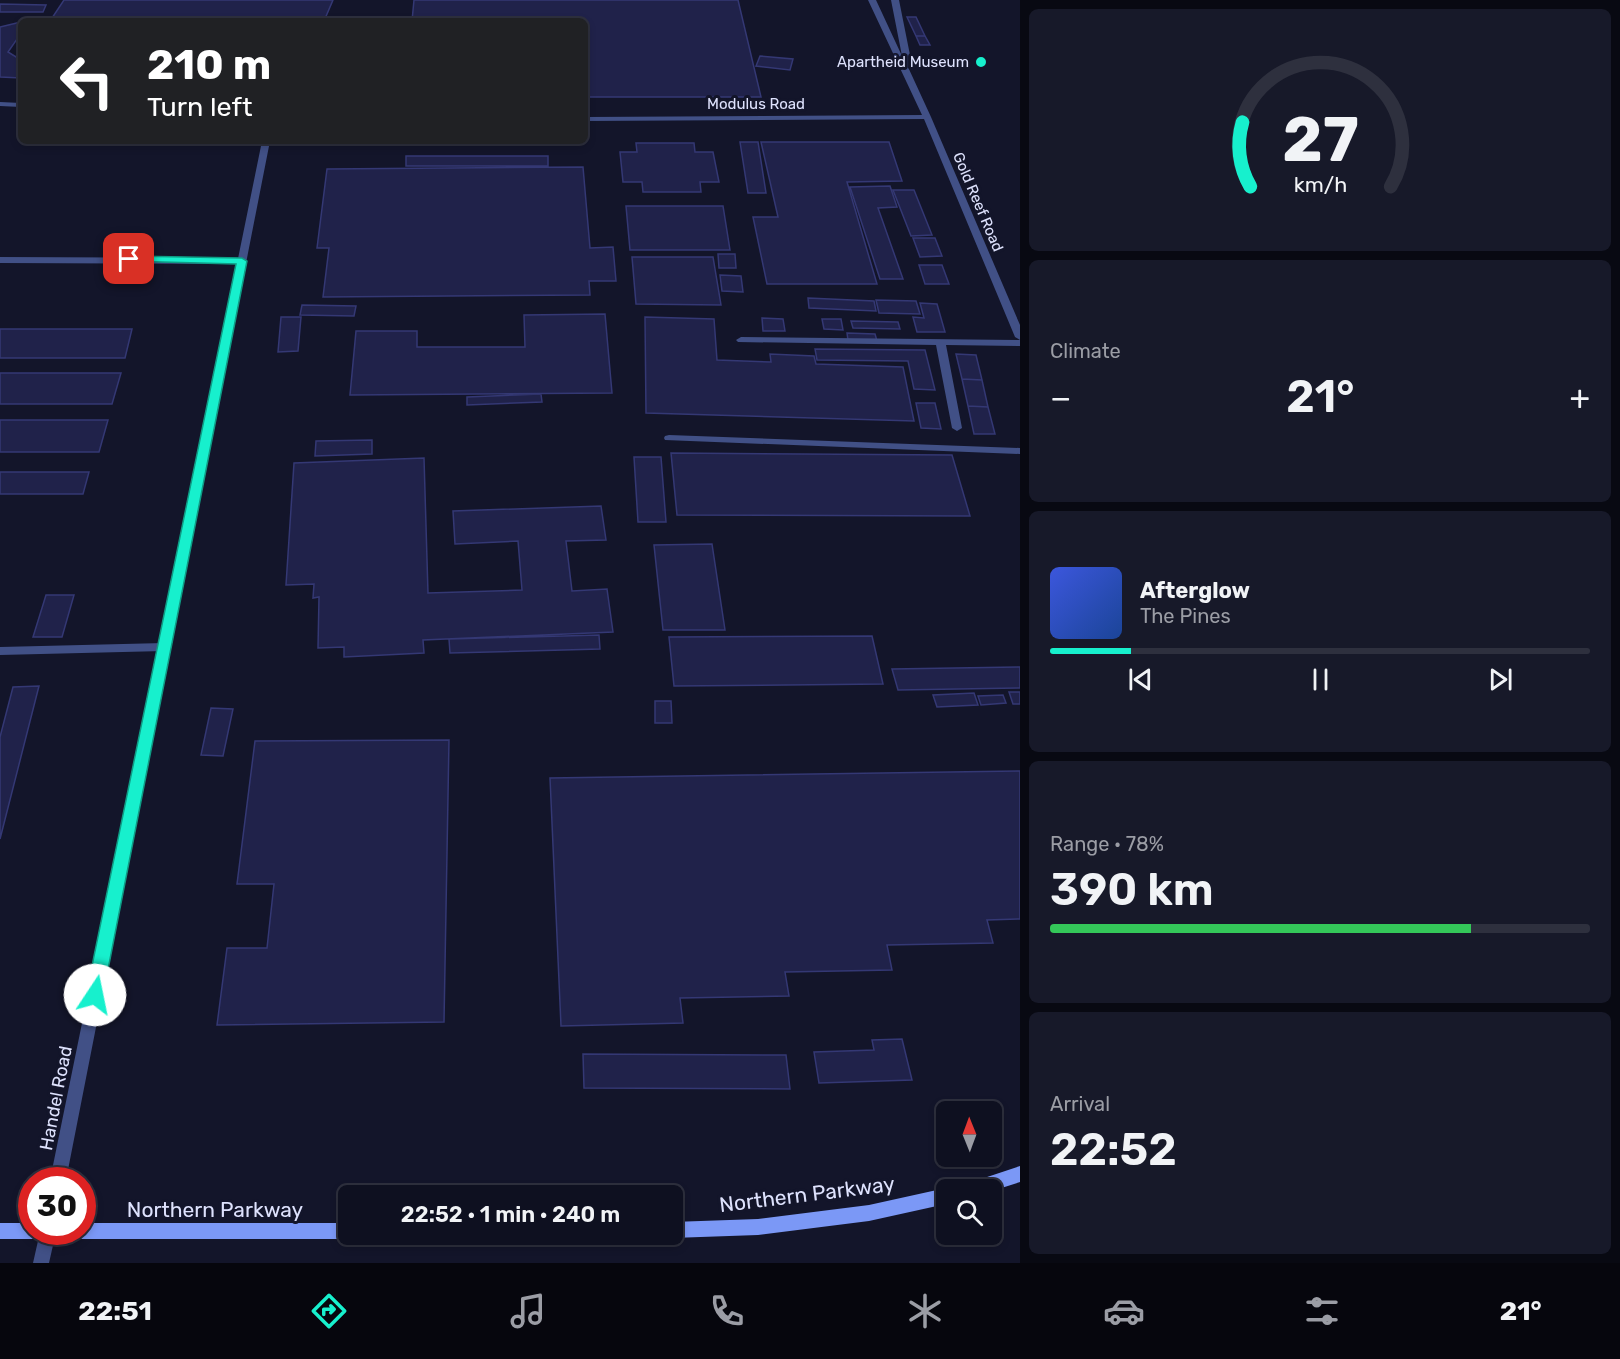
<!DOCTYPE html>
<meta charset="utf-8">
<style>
body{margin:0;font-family:Rubik,sans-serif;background:#171929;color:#f1f3f6;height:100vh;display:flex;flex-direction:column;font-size:22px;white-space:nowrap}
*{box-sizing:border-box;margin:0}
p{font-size:20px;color:#9b9da5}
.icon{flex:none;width:33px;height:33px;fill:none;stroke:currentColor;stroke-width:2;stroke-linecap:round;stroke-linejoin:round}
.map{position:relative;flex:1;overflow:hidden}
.panel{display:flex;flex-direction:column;gap:9px;padding:9px;background:#080912;width:600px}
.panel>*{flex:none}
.hud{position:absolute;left:18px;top:18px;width:570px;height:126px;border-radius:9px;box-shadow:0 3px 9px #0003,0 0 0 2px #2e303e;background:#202124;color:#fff;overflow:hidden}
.needle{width:39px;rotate:359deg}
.tools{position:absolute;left:936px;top:1101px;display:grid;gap:12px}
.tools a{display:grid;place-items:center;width:66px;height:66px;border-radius:9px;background:#0e1020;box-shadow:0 3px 9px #0003,0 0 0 2px #2e303e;font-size:30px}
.speed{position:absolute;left:18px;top:1167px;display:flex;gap:12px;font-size:30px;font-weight:700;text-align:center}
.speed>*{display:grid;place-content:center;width:78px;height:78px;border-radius:50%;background:#0e1020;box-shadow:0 3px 9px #0003,0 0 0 2px #2e303e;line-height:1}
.speed .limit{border:9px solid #d22;background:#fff;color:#111}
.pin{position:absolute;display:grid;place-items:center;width:51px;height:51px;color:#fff;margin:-26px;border-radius:12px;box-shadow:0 3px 9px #0006}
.me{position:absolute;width:66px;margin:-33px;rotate:11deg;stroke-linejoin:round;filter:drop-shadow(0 0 4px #0008)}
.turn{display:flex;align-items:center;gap:21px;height:126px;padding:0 30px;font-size:27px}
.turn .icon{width:78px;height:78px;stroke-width:2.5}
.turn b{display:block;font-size:42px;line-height:51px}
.big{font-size:45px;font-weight:600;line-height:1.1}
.panel .card{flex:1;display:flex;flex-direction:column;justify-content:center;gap:9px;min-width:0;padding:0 21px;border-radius:9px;background:#171929}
.panel .dial{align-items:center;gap:0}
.dial svg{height:156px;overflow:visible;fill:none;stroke:#2e303e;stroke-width:7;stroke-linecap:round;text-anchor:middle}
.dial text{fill:#f1f3f6;stroke:none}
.song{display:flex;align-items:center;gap:18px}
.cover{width:72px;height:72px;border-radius:9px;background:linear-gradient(135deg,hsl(230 70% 55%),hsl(220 70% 35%))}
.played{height:6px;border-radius:3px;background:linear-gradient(90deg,#17f0cd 15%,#2e303e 15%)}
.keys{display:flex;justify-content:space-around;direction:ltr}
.heat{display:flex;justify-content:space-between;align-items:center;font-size:33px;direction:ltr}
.charge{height:9px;border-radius:4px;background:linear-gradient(90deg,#34c759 78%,#2e303e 0)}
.trip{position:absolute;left:338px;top:1185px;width:345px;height:60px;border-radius:9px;background:#0e1020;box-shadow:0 3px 9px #0003,0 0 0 2px #2e303e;font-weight:600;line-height:60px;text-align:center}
.tab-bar{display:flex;height:96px;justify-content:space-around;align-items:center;background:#06060d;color:#9b9da5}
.tab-bar .icon{width:42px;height:42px}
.tab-bar .on{color:#17f0cd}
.tab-bar b{font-size:27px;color:#f1f3f6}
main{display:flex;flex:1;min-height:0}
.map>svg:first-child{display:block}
</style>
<main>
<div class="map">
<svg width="1020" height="1263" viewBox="0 0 1020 1263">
<rect width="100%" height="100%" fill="#13152a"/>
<!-- building -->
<path fill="#20224a" stroke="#343874" stroke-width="1.5" d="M 64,0 L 333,0 L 324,21 L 50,21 Z
M 414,0 L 738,0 L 761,97 L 585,97 L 585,21 L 412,21 Z
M 0,4 L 46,5 L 43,12 L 0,12 Z
M 907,17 L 916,17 L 925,36 L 916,36 Z
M 21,22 L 21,40 L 17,39 L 8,52 L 21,60 L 21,78 L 0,77 L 0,27 Z
M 916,36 L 925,36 L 930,45 L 920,45 Z
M 760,56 L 793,59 L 790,70 L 756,66 Z
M 740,142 L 758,142 L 766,193 L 748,193 Z
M 761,142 L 889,142 L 902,181 L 847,182 L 877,284 L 767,284 L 753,217 L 778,217 Z
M 636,143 L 694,143 L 695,152 L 713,152 L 719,182 L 700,182 L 701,192 L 643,192 L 642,182 L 623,182 L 620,152 L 637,152 Z
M 406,156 L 548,156 L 548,166 L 406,166 Z
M 583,167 L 590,248 L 613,247 L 616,281 L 589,281 L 590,295 L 323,297 L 329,248 L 317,248 L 327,169 Z
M 890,186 L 897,207 L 878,208 L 903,279 L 880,279 L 850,187 Z
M 893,190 L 914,190 L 932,235 L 911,236 Z
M 626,206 L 723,206 L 730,250 L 630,250 Z
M 913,238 L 935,238 L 942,256 L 920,257 Z
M 718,254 L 735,254 L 736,268 L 719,268 Z
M 632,257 L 713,257 L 721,305 L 636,304 Z
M 919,265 L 942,265 L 949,284 L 925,284 Z
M 720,275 L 741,276 L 743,292 L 722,291 Z
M 808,298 L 874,301 L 876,311 L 809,308 Z
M 876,300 L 916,301 L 920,314 L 879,313 Z
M 920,303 L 937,304 L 945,332 L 917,332 L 913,317 L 924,318 Z
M 302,305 L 356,306 L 354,316 L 300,315 Z
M 605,314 L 612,393 L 350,395 L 356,331 L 417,331 L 417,347 L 525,347 L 524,315 Z
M 281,317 L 301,317 L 298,351 L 278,352 Z
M 645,317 L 714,319 L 717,360 L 771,362 L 770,354 L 814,356 L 816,364 L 903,367 L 914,421 L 646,413 Z
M 762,318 L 783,319 L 785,331 L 763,331 Z
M 822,319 L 841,319 L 843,330 L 824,329 Z
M 851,321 L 898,322 L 900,329 L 853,328 Z
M 0,329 L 132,329 L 125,358 L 0,358 Z
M 847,333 L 875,334 L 877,341 L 848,340 Z
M 815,349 L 925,350 L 935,390 L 914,389 L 908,361 L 817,360 Z
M 956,354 L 976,355 L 982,380 L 962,379 Z
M 0,373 L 121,373 L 112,404 L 0,404 Z
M 962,379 L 982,380 L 988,407 L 968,406 Z
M 541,394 L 542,402 L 467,405 L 467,397 Z
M 916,403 L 935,403 L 941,429 L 921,428 Z
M 968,406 L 988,407 L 995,434 L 974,434 Z
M 0,420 L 108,420 L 99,452 L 0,452 Z
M 372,440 L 372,454 L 315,456 L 316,441 Z
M 671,453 L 952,455 L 970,516 L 677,515 Z
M 634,457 L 661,457 L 666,522 L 638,522 Z
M 424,458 L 428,593 L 522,590 L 518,541 L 455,544 L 453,511 L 601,506 L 606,540 L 566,541 L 572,591 L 607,589 L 613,632 L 423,640 L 424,653 L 344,657 L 344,647 L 318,648 L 319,597 L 313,598 L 314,584 L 286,585 L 294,463 Z
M 0,472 L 89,472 L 83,494 L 0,494 Z
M 712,544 L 725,630 L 663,630 L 654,545 Z
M 46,595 L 74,595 L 62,637 L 33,637 Z
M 599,635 L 600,649 L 450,653 L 449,639 Z
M 872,636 L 883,684 L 674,686 L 669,637 Z
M 1020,667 L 1020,688 L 898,690 L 892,669 Z
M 39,686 L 0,839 L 0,737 L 13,687 Z
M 1009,692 L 1020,692 L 1020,704 L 1013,704 Z
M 974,693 L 978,705 L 937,707 L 933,695 Z
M 1003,695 L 1006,703 L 981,705 L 978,696 Z
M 655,701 L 671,701 L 672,723 L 655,723 Z
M 211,708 L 233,709 L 223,756 L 201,755 Z
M 449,740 L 444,1022 L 217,1025 L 227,948 L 267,948 L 274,884 L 237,884 L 255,741 Z
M 1020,771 L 1020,919 L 987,920 L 993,943 L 887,945 L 892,970 L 785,972 L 789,996 L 680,998 L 683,1023 L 561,1026 L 550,778 Z
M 902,1039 L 912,1080 L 819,1083 L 814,1052 L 874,1050 L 872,1040 Z
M 583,1054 L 786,1055 L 790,1089 L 584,1088 Z"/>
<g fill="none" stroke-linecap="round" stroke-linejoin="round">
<!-- lane -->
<path fill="#415086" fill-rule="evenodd" d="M 0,257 L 242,258 L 247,261 L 242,264 L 0,263 Z
M 741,337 L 1020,340 L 1020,346 L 946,345 L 962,428 L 957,431 L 952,428 L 936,345 L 738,342 L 736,340 Z
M 669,435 L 1020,448 L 1020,454 L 665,440 L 664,438 L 665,436 Z
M 164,643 L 170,647 L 164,651 L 0,655 L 0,647 Z
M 40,1232 L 56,1232 L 49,1263 L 33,1263 Z"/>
<!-- street -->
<path fill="#415086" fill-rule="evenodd" d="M 868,0 L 876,0 L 902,56 L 891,0 L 899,0 L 912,65 L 908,67 L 931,117 L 1020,325 L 1020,340 L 1015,337 L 924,119 L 585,121 L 585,117 L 922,115 Z
M 0,102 L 21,103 L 21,107 L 0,106 Z
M 262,141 L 270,141 L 66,1180 L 50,1180 Z"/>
<!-- secondary -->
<path fill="#7b98f6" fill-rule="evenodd" d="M 1020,1166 L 1020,1182 L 992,1191 L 992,1190 L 964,1190 L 966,1184 Z
M 946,1188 L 950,1190 L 946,1190 L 946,1204 L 869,1221 L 758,1235 L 672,1238 L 666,1234 L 672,1234 L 672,1222 L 758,1219 L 869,1205 Z
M 0,1223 L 32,1223 L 32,1232 L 40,1232 L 38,1237 L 32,1239 L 0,1239 Z
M 82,1223 L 348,1223 L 348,1234 L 355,1234 L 348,1239 L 82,1239 L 76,1237 L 74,1232 L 82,1232 Z"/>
</g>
<!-- route -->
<path fill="#17f0cd" stroke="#0f9c85" stroke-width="1.5" d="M 129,256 L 242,258 L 247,261 L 103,995 L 101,1000 L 95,1002 L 89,1000 L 86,995 L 236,264 L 125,261 L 125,257 Z"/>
<!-- markers -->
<circle fill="#17f0cd" stroke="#13152a" stroke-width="2" cx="981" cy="62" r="6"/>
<g text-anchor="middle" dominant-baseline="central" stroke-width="6" stroke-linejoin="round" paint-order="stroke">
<!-- far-poi labels -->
<g font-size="15" fill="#dee2fd" stroke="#13152a" text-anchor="end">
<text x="969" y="62">Apartheid Museum</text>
</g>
<!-- far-street labels -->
<g font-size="15" fill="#dee2fd" stroke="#13152a">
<text x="756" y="104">Modulus Road</text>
<text transform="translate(978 202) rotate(67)">Gold Reef Road</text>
</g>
<!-- street labels -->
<g font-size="18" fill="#dee2fd" stroke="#13152a">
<text transform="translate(56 1098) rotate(-79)">Handel Road</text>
</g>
<!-- near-street labels -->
<g font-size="21" fill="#dee2fd" stroke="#13152a">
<text transform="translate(807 1194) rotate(-7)">Northern Parkway</text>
<text x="215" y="1209">Northern Parkway</text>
</g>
</g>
</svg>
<div class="tools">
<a><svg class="needle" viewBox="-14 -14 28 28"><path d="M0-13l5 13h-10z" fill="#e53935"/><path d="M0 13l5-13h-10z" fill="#9b9da5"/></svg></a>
<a><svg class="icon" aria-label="search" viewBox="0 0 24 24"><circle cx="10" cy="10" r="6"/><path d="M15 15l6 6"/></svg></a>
</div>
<div class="speed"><div class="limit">30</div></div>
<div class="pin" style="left:129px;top:259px;background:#d93025"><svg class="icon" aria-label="arrive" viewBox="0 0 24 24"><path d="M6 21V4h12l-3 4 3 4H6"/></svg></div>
<svg class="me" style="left:95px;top:995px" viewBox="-20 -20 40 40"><circle r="19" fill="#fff"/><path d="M0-13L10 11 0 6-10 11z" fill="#17f0cd"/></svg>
<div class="trip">22:52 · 1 min · 240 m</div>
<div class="hud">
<div class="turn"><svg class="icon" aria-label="left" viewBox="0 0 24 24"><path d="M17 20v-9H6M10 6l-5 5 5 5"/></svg><div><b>210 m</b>Turn left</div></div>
</div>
</div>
<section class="panel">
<div class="card dial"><svg viewBox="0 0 100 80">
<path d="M14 69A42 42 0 1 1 86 69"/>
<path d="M14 69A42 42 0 0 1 10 36" stroke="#17f0cd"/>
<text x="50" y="56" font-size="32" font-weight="700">27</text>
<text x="50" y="72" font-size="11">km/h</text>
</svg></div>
<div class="card"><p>Climate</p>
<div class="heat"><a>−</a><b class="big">21°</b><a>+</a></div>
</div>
<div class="card">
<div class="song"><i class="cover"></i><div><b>Afterglow</b><p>The Pines</p></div></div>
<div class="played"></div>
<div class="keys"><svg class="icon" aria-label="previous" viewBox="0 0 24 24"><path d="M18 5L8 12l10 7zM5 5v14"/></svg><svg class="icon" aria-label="pause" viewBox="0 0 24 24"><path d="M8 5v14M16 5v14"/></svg><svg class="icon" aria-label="next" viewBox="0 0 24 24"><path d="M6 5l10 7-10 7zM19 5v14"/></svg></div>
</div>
<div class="card"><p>Range · 78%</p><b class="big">390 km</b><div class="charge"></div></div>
<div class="card"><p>Arrival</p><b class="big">22:52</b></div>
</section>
</main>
<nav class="tab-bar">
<b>22:51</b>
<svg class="icon on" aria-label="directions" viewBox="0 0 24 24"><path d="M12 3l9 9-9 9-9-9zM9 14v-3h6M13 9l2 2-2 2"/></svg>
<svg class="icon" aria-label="music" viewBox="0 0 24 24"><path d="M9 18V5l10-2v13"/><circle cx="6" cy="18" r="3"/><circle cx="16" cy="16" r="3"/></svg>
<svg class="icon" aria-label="phone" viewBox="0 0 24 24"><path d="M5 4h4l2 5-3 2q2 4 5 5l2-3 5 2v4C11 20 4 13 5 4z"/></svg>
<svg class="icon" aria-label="climate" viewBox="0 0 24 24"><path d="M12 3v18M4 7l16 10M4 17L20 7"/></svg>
<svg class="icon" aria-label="car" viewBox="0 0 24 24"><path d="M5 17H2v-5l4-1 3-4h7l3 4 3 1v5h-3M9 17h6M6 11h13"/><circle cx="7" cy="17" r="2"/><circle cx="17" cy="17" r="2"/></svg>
<svg class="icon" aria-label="filters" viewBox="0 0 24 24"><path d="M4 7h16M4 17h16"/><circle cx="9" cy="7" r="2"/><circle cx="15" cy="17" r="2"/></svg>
<b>21°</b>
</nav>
